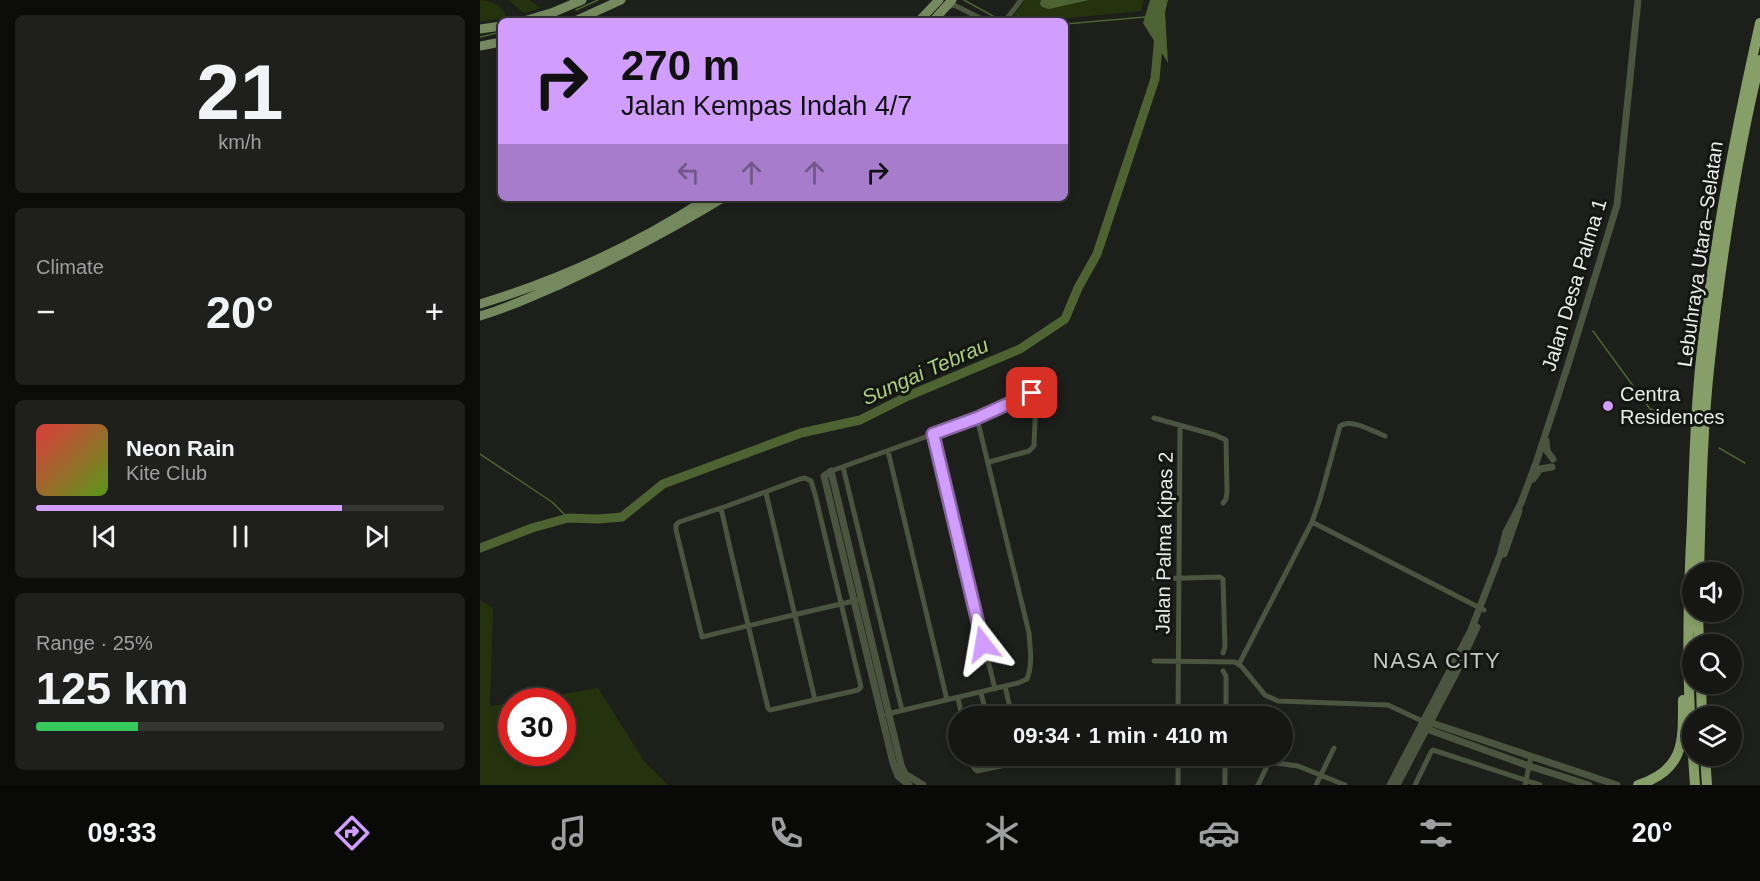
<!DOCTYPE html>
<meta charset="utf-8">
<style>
body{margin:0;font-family:Helvetica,sans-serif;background:#1f201d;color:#f1f3f6;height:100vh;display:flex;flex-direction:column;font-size:22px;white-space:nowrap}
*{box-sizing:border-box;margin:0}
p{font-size:20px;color:#9e9fa0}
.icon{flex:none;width:33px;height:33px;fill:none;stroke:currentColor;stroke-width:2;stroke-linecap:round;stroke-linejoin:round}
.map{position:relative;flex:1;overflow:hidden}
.drawer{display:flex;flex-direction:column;gap:15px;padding:15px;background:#0c0d0b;width:480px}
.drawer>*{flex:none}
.banner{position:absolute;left:18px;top:18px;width:570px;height:183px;border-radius:9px;box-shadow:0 3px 9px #0003,0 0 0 2px #353634;background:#d19dfe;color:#111;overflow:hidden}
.buttons{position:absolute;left:1202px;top:562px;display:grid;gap:12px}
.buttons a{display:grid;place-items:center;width:60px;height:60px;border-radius:50%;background:#161714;box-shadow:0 3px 9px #0003,0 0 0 2px #353634;font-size:30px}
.speed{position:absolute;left:18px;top:688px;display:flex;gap:12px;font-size:30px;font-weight:700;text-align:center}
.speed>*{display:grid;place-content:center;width:78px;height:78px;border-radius:50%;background:#161714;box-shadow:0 3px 9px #0003,0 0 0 2px #353634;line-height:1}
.speed .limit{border:9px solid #d22;background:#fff;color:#111}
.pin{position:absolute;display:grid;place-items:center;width:51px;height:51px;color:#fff;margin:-26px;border-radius:12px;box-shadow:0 3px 9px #0006}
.me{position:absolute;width:66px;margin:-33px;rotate:346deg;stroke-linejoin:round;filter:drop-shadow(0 0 4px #0008)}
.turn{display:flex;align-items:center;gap:21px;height:126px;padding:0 24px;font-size:27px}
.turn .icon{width:78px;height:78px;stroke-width:2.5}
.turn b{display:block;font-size:42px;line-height:51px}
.lanes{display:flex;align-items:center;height:57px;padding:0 24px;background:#0003;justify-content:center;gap:30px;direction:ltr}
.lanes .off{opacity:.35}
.big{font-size:45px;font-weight:700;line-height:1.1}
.drawer .card{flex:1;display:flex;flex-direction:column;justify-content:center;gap:9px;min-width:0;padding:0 21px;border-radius:9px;background:#1f201d}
.drawer .dial{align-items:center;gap:0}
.dial b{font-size:78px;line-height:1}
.song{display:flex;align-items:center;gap:18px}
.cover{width:72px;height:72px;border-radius:9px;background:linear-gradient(135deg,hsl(0 70% 55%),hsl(90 70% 35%))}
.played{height:6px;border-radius:3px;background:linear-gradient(90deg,#d19dfe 75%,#353634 75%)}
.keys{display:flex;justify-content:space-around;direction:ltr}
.heat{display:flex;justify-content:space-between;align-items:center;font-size:33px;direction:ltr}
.charge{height:9px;border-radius:4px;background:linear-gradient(90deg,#34c759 25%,#353634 0)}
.trip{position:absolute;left:468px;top:706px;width:345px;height:60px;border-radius:30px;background:#161714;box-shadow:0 3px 9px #0003,0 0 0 2px #353634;font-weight:700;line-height:60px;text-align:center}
.dock{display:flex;height:96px;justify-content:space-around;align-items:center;background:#090908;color:#9e9fa0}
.dock .icon{width:42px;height:42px}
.dock .active{color:#d19dfe}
.dock b{font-size:27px;color:#f1f3f6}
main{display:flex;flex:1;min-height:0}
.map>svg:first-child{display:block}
</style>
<main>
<section class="drawer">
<div class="card dial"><b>21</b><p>km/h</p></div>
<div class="card"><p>Climate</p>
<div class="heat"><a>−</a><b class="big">20°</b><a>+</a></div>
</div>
<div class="card">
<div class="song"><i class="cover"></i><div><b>Neon Rain</b><p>Kite Club</p></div></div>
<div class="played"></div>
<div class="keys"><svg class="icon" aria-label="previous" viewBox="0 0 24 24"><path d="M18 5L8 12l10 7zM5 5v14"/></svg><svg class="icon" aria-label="pause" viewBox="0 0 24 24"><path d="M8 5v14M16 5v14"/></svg><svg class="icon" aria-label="next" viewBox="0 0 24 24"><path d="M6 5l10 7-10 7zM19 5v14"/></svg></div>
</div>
<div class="card"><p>Range · 25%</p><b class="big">125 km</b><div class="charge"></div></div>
</section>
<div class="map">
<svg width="1280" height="785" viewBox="0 0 1280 785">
<rect width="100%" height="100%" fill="#1d1f1b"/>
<!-- green -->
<path fill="#24330d" d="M 0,0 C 10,0 21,5 26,15 L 23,18 L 0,22 Z
M 28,0 L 49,0 L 61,8 L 44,13 Z
M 545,0 L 664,0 L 661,11 L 557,21 L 530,21 Z
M 0,600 L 13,608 L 10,706 L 31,703 L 32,753 L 82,753 L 82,702 L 35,702 L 118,688 L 164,761 L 188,785 L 0,785 Z"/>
<!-- water -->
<path fill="#4d6331" d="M 561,0 L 609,0 L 569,9 L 562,7 L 560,4 Z
M 670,0 L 688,0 L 685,12 L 688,63 L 663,23 Z"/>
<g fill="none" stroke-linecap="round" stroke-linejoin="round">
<!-- stream -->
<path stroke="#4d6331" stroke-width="1.5" d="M 484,0 L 522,21
M 96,10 L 118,0
M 585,24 L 665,17
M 0,37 L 21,32
M 1113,331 L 1170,409 L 1184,413 L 1190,417
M 1239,448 L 1265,463
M 0,454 L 72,502 L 88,518"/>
<!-- river -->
<path stroke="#4d6331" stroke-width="9" d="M 0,548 L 52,528 L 88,518 L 118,519 L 142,517 L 183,484 L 321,433 L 380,420 L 428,396 L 540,349 L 585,319 L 598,288 L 617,254 L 675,79 L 679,36"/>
<!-- minor -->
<path stroke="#4a543f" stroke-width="5" d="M 467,7 L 474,5 L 506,21
M 525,21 L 541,0
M 674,418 L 735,435 L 746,440 L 747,491 L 746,499 L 743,503
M 453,434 L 515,689
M 408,451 L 467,700
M 363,467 L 422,710
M 351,471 L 476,426 L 552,393 L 556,397 L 554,446 L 549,451 L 509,462
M 286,493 L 335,700
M 241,508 C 256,575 272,642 288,708 L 290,710 L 378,690 L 381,687 L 335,494 L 331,481 L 325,478 L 320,479 L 247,506 L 199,522 L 196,525 L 196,530 L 222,637 C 274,624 326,612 378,600
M 832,522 L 1004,610
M 674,579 L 740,577 L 743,579 L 745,647 L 743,653
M 674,661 L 755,662 L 762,667 L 785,695 L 798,701 L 908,705 L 940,720 L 945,721
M 759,664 L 832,522 L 840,499 L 860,426 C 871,418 892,431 905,436
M 743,671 L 746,676 L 746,717
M 525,686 L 531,712 L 550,708
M 501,693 L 507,717
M 478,698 L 482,717
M 674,711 L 746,712
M 407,714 L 538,683 L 547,679 C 553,664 550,648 549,633 L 497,418
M 698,717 L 700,426
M 491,756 L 494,768 L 497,771 L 554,759
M 674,760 L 789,762 L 818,766 L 865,785
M 698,785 L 698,756
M 745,785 L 745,756
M 778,785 L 789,762
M 836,785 L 854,748
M 935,785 L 951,752 L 953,750 L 1060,785
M 1045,785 L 1051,757"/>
<!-- tertiary -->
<path stroke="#4a543f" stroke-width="7" d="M 1066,441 L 1067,451 L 1073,459
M 1053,479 L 1060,469 L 1072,467
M 1024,554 L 1039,511
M 946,721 L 1137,785
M 944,728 L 1049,766 L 1109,785
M 429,785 L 418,776 L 413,763 L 344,476 L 351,471 L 421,765 L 425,774 L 443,785
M 910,785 L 991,630 L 1020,555 L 1026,532 L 1041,503 L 1056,463 L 1087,368 L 1137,205 L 1158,0
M 917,785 L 976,673 L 997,627"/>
<!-- primary -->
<path stroke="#75895e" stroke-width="9" d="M 44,21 L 74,12 L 102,0
M 95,21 L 141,0
M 439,21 L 459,0
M 453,21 L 472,0
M 0,29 L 21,26
M 0,46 L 21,42
M 0,304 C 79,280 159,243 228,198
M 0,316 C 28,308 55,295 81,284 C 137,258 190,230 243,198"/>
<!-- motorway -->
<path stroke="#869f69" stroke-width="10" d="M 1219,573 C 1221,502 1222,431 1230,360 C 1241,259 1256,159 1280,60
M 1218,612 L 1219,645
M 1221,684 L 1222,717
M 1212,745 C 1206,671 1208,596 1212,522 C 1214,468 1215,413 1221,359 C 1233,246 1255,134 1280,23
M 1213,756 L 1215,785
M 1225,756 L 1227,785
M 1158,785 C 1205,770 1203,741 1203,700"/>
</g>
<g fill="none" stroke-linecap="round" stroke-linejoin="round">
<!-- route casing -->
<g stroke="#8866a5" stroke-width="15">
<path id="route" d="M 503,644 L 453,434 L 497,418 L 552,393"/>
</g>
<!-- route -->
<use href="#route" stroke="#d19dfe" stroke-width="10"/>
</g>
<!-- markers -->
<circle fill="#d19dfe" stroke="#141612" stroke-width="2" cx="1128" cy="406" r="6"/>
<g text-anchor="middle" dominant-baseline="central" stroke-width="6" stroke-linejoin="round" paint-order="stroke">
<!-- street labels -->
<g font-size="20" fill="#ebedea" stroke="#141612">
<text transform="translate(1220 254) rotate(-82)">Lebuhraya Utara–Selatan</text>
<text transform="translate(1094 285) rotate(-73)">Jalan Desa Palma 1</text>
<text transform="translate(684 543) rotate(-89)">Jalan Palma Kipas 2</text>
</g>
<!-- poi labels -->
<g font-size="20" fill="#ebedea" stroke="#141612" text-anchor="start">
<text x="1140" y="394">Centra<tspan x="1140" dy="23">Residences</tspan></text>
</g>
<!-- water labels -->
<g font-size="21" font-style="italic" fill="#aacd7f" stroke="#141612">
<text transform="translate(445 371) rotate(-24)">Sungai Tebrau</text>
</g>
<!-- quarter labels -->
<g font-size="22" letter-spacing="1.5" fill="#c5c8c2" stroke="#141612">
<text x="957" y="660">NASA CITY</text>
</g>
</g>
</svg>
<div class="buttons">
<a><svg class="icon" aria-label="sound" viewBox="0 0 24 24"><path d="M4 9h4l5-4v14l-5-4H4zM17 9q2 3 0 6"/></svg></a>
<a><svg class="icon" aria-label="search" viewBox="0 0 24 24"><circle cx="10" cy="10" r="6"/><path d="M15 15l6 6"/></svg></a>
<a><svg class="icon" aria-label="layers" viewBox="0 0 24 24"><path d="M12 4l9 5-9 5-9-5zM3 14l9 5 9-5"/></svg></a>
</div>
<div class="speed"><div class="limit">30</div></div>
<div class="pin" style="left:552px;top:393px;background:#d93025"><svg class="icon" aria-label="arrive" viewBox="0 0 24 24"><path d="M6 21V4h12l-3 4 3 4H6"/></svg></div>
<svg class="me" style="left:503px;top:644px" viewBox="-20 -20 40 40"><path d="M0-17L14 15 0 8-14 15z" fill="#d19dfe" stroke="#fff" stroke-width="4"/></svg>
<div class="trip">09:34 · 1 min · 410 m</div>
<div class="banner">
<div class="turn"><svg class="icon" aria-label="right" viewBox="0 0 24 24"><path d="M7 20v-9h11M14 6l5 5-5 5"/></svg><div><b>270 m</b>Jalan Kempas Indah 4/7</div></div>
<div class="lanes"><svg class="icon off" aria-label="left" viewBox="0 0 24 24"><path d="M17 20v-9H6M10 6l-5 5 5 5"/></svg><svg class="icon off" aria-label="ahead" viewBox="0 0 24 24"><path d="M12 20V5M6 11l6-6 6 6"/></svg><svg class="icon off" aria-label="ahead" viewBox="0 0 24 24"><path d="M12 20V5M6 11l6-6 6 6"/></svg><svg class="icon" aria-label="right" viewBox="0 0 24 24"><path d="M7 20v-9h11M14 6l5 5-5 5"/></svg></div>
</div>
</div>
</main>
<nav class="dock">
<b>09:33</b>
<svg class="icon active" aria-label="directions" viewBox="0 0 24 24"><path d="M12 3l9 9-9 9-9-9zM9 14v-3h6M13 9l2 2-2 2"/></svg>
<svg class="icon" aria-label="music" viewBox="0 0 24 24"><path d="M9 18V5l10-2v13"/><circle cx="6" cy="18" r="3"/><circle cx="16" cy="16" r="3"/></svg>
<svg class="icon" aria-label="phone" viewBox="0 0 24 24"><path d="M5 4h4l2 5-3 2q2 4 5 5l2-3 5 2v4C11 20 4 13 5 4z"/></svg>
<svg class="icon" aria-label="climate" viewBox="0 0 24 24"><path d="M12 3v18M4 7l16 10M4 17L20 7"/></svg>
<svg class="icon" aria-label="car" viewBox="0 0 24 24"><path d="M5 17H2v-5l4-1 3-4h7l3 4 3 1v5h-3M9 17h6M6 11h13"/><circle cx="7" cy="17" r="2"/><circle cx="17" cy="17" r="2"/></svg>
<svg class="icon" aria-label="filters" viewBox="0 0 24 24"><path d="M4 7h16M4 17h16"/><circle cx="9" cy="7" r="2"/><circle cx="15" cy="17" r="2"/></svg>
<b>20°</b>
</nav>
